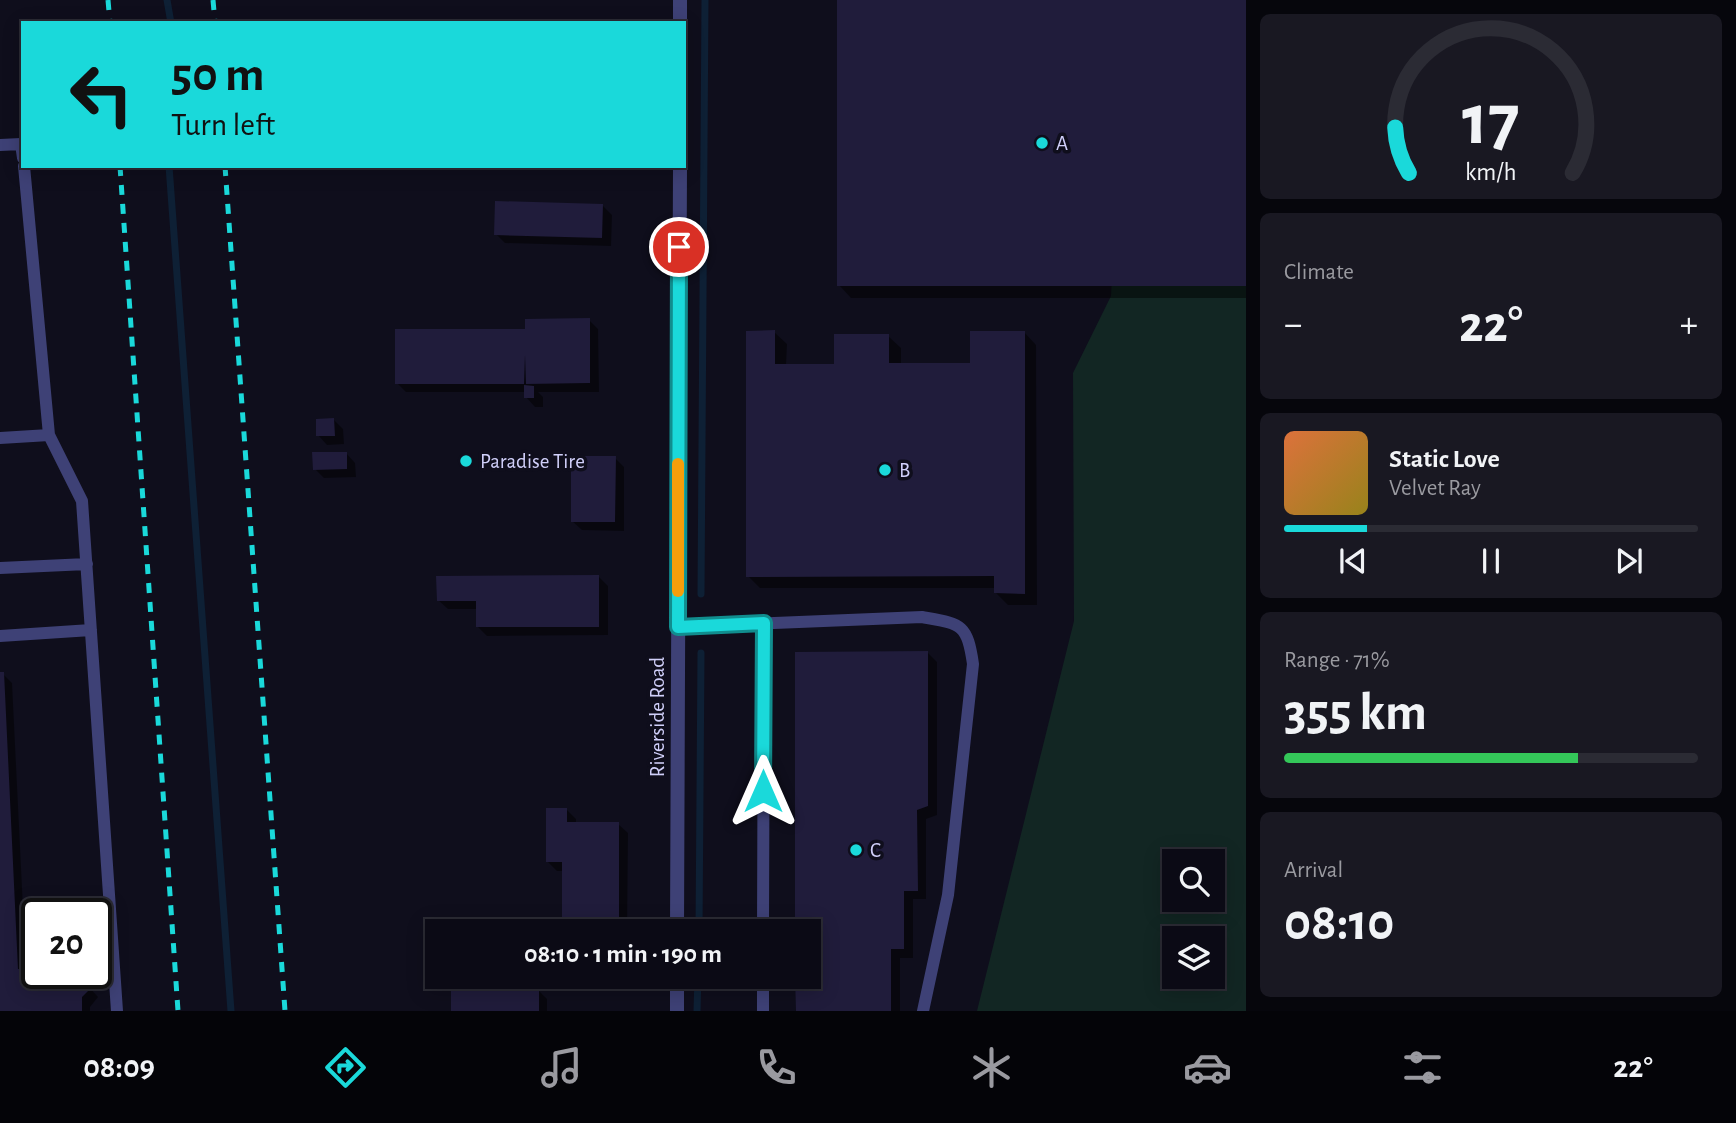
<!DOCTYPE html>
<meta charset="utf-8">
<style>
body{margin:0;font-family:"Alegreya Sans",sans-serif;background:#191822;color:#f1f3f6;height:100vh;display:flex;flex-direction:column;font-size:26px;white-space:nowrap}
*{box-sizing:border-box;margin:0}
p{font-size:23px;color:#9a9aa0}
.icon{flex:none;width:38px;height:38px;fill:none;stroke:currentColor;stroke-width:2;stroke-linecap:round;stroke-linejoin:round}
.map{position:relative;flex:1;overflow:hidden}
.side{display:flex;flex-direction:column;gap:14px;padding:14px;background:#06060c;width:490px}
.side>*{flex:none}
.hud{position:absolute;left:21px;top:21px;width:665px;height:147px;border-radius:0px;box-shadow:0 4px 18px #0003,0 0 0 2px #2b2b34;background:#1ad9da;color:#111;overflow:hidden}
.controls{position:absolute;left:1162px;top:849px;display:grid;gap:14px}
.controls a{display:grid;place-items:center;width:63px;height:63px;border-radius:0px;background:#0b0a15;box-shadow:0 4px 18px #0003,0 0 0 2px #2b2b34;font-size:35px}
.speed{position:absolute;left:21px;top:898px;display:flex;gap:14px;font-size:35px;font-weight:700;text-align:center}
.speed>*{display:grid;place-content:center;width:91px;height:91px;border-radius:50%;background:#0b0a15;box-shadow:0 4px 18px #0003,0 0 0 2px #2b2b34;line-height:1}
.speed .limit{border:4px solid #111;border-radius:10px;background:#fff;color:#111}
.pin{position:absolute;display:grid;place-items:center;width:60px;height:60px;color:#fff;margin:-30px;border:4px solid #fff;border-radius:50%;box-shadow:0 2px 7px #0007}
.me{position:absolute;width:77px;margin:-38px;rotate:0deg;stroke-linejoin:round;filter:drop-shadow(0 0 5px #0008)}
.turn{display:flex;align-items:center;gap:24px;height:147px;padding:0 35px;font-size:32px}
.turn .icon{width:91px;height:91px;stroke-width:2.5}
.turn b{display:block;font-size:49px;line-height:60px}
.big{font-size:52px;font-weight:700;line-height:1.1}
.side .widget{flex:1;display:flex;flex-direction:column;justify-content:center;gap:10px;min-width:0;padding:0 24px;border-radius:10px;background:#191822}
.side .dial{align-items:center;gap:0}
.dial svg{height:182px;overflow:visible;fill:none;stroke:#2b2b34;stroke-width:7;stroke-linecap:round;text-anchor:middle}
.dial text{fill:#f1f3f6;stroke:none}
.song{display:flex;align-items:center;gap:21px}
.cover{width:84px;height:84px;border-radius:10px;background:linear-gradient(135deg,hsl(20 70% 55%),hsl(50 70% 35%))}
.played{height:7px;border-radius:4px;background:linear-gradient(90deg,#1ad9da 20%,#2b2b34 20%)}
.keys{display:flex;justify-content:space-around;direction:ltr}
.heat{display:flex;justify-content:space-between;align-items:center;font-size:38px;direction:ltr}
.charge{height:10px;border-radius:5px;background:linear-gradient(90deg,#34c759 71%,#2b2b34 0)}
.trip{position:absolute;left:425px;top:919px;width:396px;height:70px;border-radius:0px;background:#0b0a15;box-shadow:0 4px 18px #0003,0 0 0 2px #2b2b34;font-weight:700;line-height:70px;text-align:center}
.tab-bar{display:flex;height:112px;justify-content:space-around;align-items:center;background:#040408;color:#9a9aa0}
.tab-bar .icon{width:49px;height:49px}
.tab-bar .current{color:#1ad9da}
.tab-bar b{font-size:32px;color:#f1f3f6}
main{display:flex;flex:1;min-height:0}
.map>svg:first-child{display:block}
</style>
<main>
<div class="map">
<svg width="1246" height="1011" viewBox="0 0 1246 1011">
<rect width="100%" height="100%" fill="#0f0e1c"/>
<!-- green -->
<path fill="#122623" fill-rule="evenodd" d="M 1246,0 L 1246,1011 L 977,1011 L 1074,621 L 1073,373 L 1111,296 L 1123,66 ZM 1174,861 L 1213,861 L 1213,900 L 1174,900 ZM 1174,938 L 1213,938 L 1213,976 L 1174,976 Z"/>
<!-- shadow -->
<path fill="#0007" d="M 839,0 L 1246,0 L 1246,298 L 851,298 L 839,285 Z
M 603,206 L 612,215 L 611,246 L 505,243 L 496,234 Z
M 589,320 L 598,329 L 599,392 L 538,392 L 543,397 L 543,407 L 535,407 L 526,397 L 526,392 L 406,392 L 397,383 L 527,331 Z
M 774,332 L 787,344 L 786,365 L 836,365 L 888,336 L 901,348 L 901,365 L 972,365 L 1024,332 L 1036,345 L 1037,605 L 1008,605 L 996,593 L 996,588 L 760,588 L 748,576 Z
M 334,420 L 343,429 L 344,444 L 327,445 L 318,435 Z
M 346,453 L 355,463 L 356,477 L 324,478 L 315,469 Z
M 615,458 L 624,467 L 624,531 L 582,530 L 572,521 Z
M 599,577 L 608,586 L 608,635 L 487,636 L 478,627 L 478,609 L 448,609 L 438,600 Z
M 928,653 L 937,662 L 937,815 L 926,819 L 926,899 L 913,899 L 913,958 L 900,958 L 900,1011 L 797,1011 L 808,976 L 808,931 L 797,931 Z
M 0,674 L 3,674 L 12,683 L 26,970 L 37,973 L 84,973 L 89,977 L 89,987 L 98,997 L 90,1007 L 90,1011 L 0,1011 Z
M 567,810 L 576,819 L 576,824 L 618,824 L 628,833 L 627,931 L 564,931 L 564,871 L 557,871 L 548,862 Z
M 538,990 L 547,999 L 547,1011 L 453,1011 Z"/>
<g fill="none" stroke-linecap="round" stroke-linejoin="round">
<!-- stream -->
<path stroke="#0e2035" stroke-width="7" d="M 167,0 L 171,23
M 169,166 L 231,1011
M 701,594 L 705,0
M 699,931 L 701,653
M 697,1011 L 698,976"/>
</g>
<!-- building -->
<path fill="#201c3b" d="M 837,0 L 1246,0 L 1246,286 L 837,286 Z
M 495,201 L 603,204 L 602,238 L 494,235 Z
M 590,318 L 590,383 L 526,384 L 525,355 L 524,384 L 395,384 L 395,329 L 525,329 L 525,319 Z
M 775,330 L 775,364 L 834,364 L 834,334 L 889,334 L 889,363 L 970,363 L 970,331 L 1025,331 L 1025,594 L 994,593 L 994,576 L 746,577 L 746,331 Z
M 524,385 L 534,386 L 534,398 L 524,398 Z
M 334,418 L 335,436 L 316,436 L 316,419 Z
M 312,452 L 347,452 L 347,469 L 313,470 Z
M 571,456 L 616,456 L 615,522 L 571,522 Z
M 599,575 L 599,627 L 476,627 L 476,601 L 437,601 L 436,576 Z
M 928,651 L 928,806 L 917,810 L 918,891 L 904,891 L 904,949 L 891,949 L 891,1011 L 796,1011 L 795,976 L 808,976 L 808,931 L 795,931 L 795,652 Z
M 0,672 L 4,672 L 18,969 L 37,968 L 37,973 L 80,973 L 81,977 L 89,986 L 89,990 L 82,997 L 82,1011 L 0,1011 Z
M 546,808 L 567,808 L 567,822 L 619,822 L 619,931 L 562,931 L 562,862 L 546,862 Z
M 539,988 L 539,1011 L 451,1011 L 451,989 Z"/>
<g fill="none" stroke-linecap="round" stroke-linejoin="round">
<!-- service -->
<path stroke="#3e4176" stroke-width="12" d="M 0,145 L 21,144 L 23,158
M 24,166 L 49,435 L 82,501 L 117,1011
M 0,438 L 49,435
M 0,568 L 87,564
M 678,627 L 922,617 C 961,624 967,623 973,664 L 948,895 L 923,1011
M 0,636 L 91,630
M 763,931 L 764,623
M 763,976 L 763,1011"/>
<!-- tertiary -->
<path stroke="#3e4176" stroke-width="14" d="M 680,23 L 680,0
M 677,931 L 680,166
M 677,1011 L 677,976"/>
<!-- rail -->
<path stroke="#1ad9da" stroke-width="5" stroke-dasharray="10 9" stroke-linecap="butt" d="M 108,0 L 110,23
M 213,0 L 215,23
M 120,166 L 178,1011
M 225,166 L 285,1011"/>
</g>
<g fill="none" stroke-linecap="round" stroke-linejoin="round">
<!-- route casing -->
<g stroke="#118d8e" stroke-width="18">
<path id="route" d="M 679,247 L 678,627 L 764,623 L 763,791"/>
</g>
<!-- route -->
<use href="#route" stroke="#1ad9da" stroke-width="12"/>
<!-- slow -->
<path stroke="#f59e0b" stroke-width="12" d="M 678,591 L 678,464"/>
</g>
<!-- markers -->
<g fill="#1ad9da" stroke="#0f0e1c" stroke-width="2.5">
<circle cx="1042" cy="143" r="7"/>
<circle cx="466" cy="461" r="7"/>
<circle cx="885" cy="470" r="7"/>
<circle cx="856" cy="850" r="7"/>
</g>
<g text-anchor="middle" dominant-baseline="central" stroke-width="7" stroke-linejoin="round" paint-order="stroke">
<!-- poi labels -->
<g font-size="21" fill="#d0cff9" stroke="#0f0e1c" text-anchor="start">
<text x="1056" y="143">A</text>
<text x="480" y="461">Paradise Tire</text>
<text x="899" y="470">B</text>
<text x="870" y="850">C</text>
</g>
<!-- street labels -->
<g font-size="21" fill="#d0cff9" stroke="#0f0e1c">
<text transform="translate(657 717) rotate(-90)">Riverside Road</text>
</g>
</g>
</svg>
<div class="controls">
<a><svg class="icon" aria-label="search" viewBox="0 0 24 24"><circle cx="10" cy="10" r="6"/><path d="M15 15l6 6"/></svg></a>
<a><svg class="icon" aria-label="layers" viewBox="0 0 24 24"><path d="M12 4l9 5-9 5-9-5zM3 14l9 5 9-5"/></svg></a>
</div>
<div class="speed"><div class="limit">20</div></div>
<div class="pin" style="left:679px;top:247px;background:#d93025"><svg class="icon" aria-label="arrive" viewBox="0 0 24 24"><path d="M6 21V4h12l-3 4 3 4H6"/></svg></div>
<svg class="me" style="left:763px;top:791px" viewBox="-20 -20 40 40"><path d="M0-17L14 15 0 8-14 15z" fill="#1ad9da" stroke="#fff" stroke-width="4"/></svg>
<div class="trip">08:10 · 1 min · 190 m</div>
<div class="hud">
<div class="turn"><svg class="icon" aria-label="left" viewBox="0 0 24 24"><path d="M17 20v-9H6M10 6l-5 5 5 5"/></svg><div><b>50 m</b>Turn left</div></div>
</div>
</div>
<section class="side">
<div class="widget dial"><svg viewBox="0 0 100 80">
<path d="M14 69A42 42 0 1 1 86 69"/>
<path d="M14 69A42 42 0 0 1 8 49" stroke="#1ad9da"/>
<text x="50" y="56" font-size="32" font-weight="700">17</text>
<text x="50" y="72" font-size="11">km/h</text>
</svg></div>
<div class="widget"><p>Climate</p>
<div class="heat"><a>−</a><b class="big">22°</b><a>+</a></div>
</div>
<div class="widget">
<div class="song"><i class="cover"></i><div><b>Static Love</b><p>Velvet Ray</p></div></div>
<div class="played"></div>
<div class="keys"><svg class="icon" aria-label="previous" viewBox="0 0 24 24"><path d="M18 5L8 12l10 7zM5 5v14"/></svg><svg class="icon" aria-label="pause" viewBox="0 0 24 24"><path d="M8 5v14M16 5v14"/></svg><svg class="icon" aria-label="next" viewBox="0 0 24 24"><path d="M6 5l10 7-10 7zM19 5v14"/></svg></div>
</div>
<div class="widget"><p>Range · 71%</p><b class="big">355 km</b><div class="charge"></div></div>
<div class="widget"><p>Arrival</p><b class="big">08:10</b></div>
</section>
</main>
<nav class="tab-bar">
<b>08:09</b>
<svg class="icon current" aria-label="directions" viewBox="0 0 24 24"><path d="M12 3l9 9-9 9-9-9zM9 14v-3h6M13 9l2 2-2 2"/></svg>
<svg class="icon" aria-label="music" viewBox="0 0 24 24"><path d="M9 18V5l10-2v13"/><circle cx="6" cy="18" r="3"/><circle cx="16" cy="16" r="3"/></svg>
<svg class="icon" aria-label="phone" viewBox="0 0 24 24"><path d="M5 4h4l2 5-3 2q2 4 5 5l2-3 5 2v4C11 20 4 13 5 4z"/></svg>
<svg class="icon" aria-label="climate" viewBox="0 0 24 24"><path d="M12 3v18M4 7l16 10M4 17L20 7"/></svg>
<svg class="icon" aria-label="car" viewBox="0 0 24 24"><path d="M5 17H2v-5l4-1 3-4h7l3 4 3 1v5h-3M9 17h6M6 11h13"/><circle cx="7" cy="17" r="2"/><circle cx="17" cy="17" r="2"/></svg>
<svg class="icon" aria-label="filters" viewBox="0 0 24 24"><path d="M4 7h16M4 17h16"/><circle cx="9" cy="7" r="2"/><circle cx="15" cy="17" r="2"/></svg>
<b>22°</b>
</nav>
